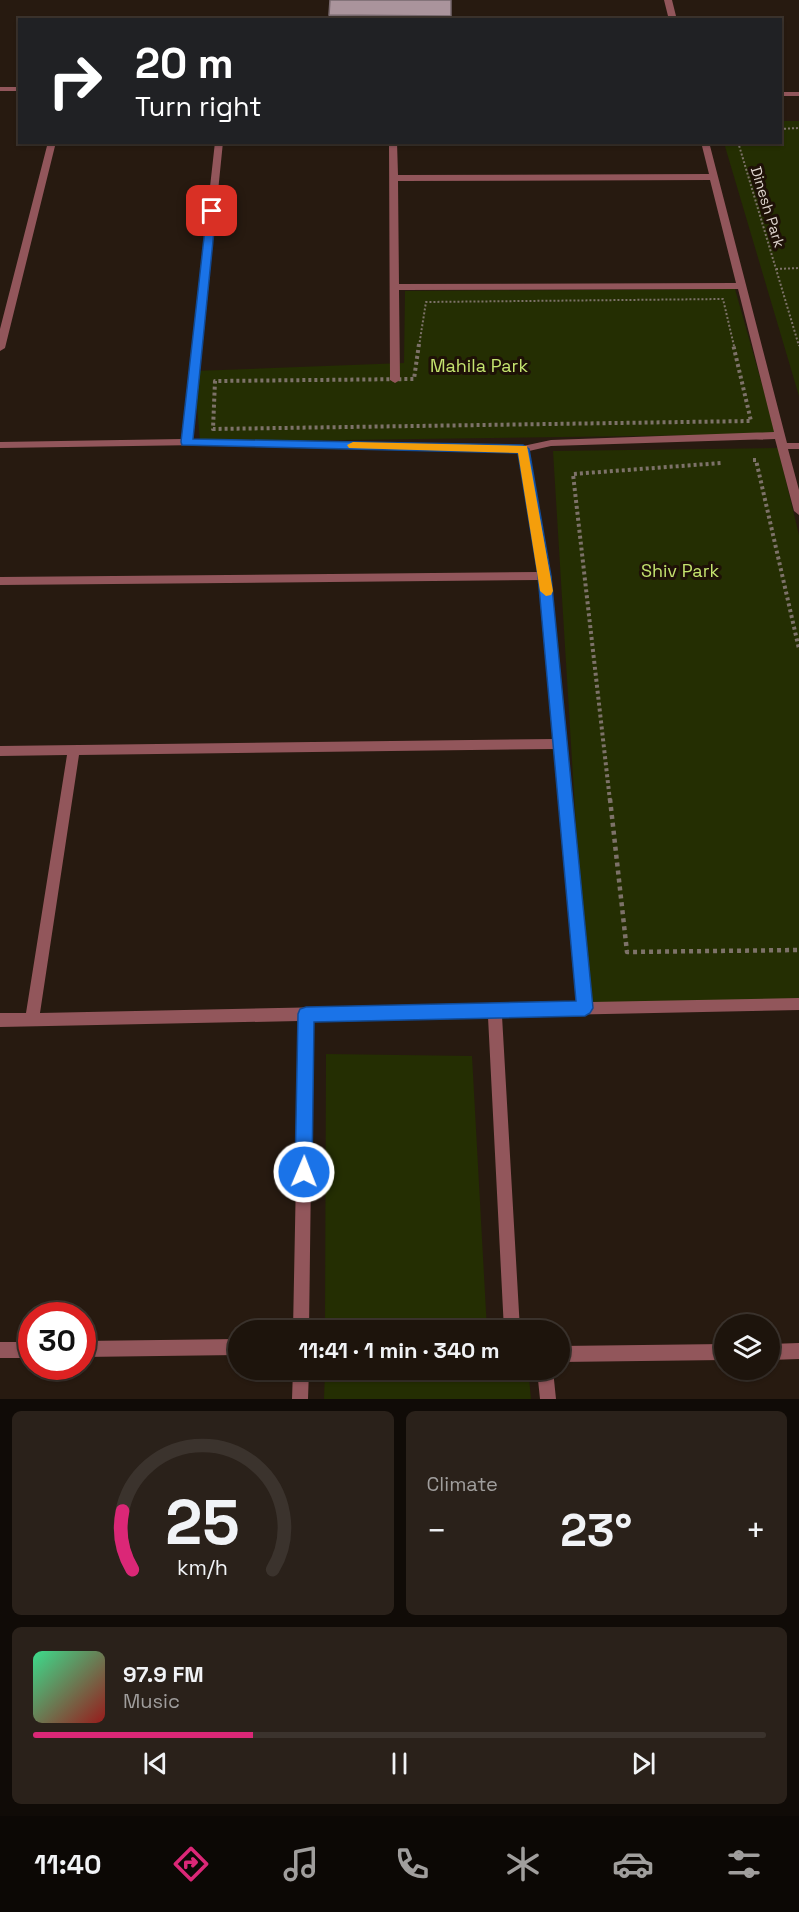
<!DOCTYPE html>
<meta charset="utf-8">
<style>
body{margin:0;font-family:"Space Grotesk",sans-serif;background:#2a211a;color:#f1f3f6;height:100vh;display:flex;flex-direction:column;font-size:22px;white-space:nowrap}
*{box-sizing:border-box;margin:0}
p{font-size:20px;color:#a09e9d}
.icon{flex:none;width:33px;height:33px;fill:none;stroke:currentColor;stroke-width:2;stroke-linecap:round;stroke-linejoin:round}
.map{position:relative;height:1399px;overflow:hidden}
.sheet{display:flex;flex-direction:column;gap:12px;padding:12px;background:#100b07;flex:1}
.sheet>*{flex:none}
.banner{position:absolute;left:18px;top:18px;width:764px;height:126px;border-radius:0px;box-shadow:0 2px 4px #0004,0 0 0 2px #3b332d;background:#202124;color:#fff;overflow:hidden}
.controls{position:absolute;left:714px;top:1314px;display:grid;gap:12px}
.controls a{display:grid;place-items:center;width:66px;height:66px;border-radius:50%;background:#1d140c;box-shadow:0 2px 4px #0004,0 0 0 2px #3b332d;font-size:30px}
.speed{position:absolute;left:18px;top:1302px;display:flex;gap:12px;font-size:30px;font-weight:700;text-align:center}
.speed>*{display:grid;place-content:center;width:78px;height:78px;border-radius:50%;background:#1d140c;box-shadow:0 2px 4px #0004,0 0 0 2px #3b332d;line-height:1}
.speed .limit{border:9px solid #d22;background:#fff;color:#111}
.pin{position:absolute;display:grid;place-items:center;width:51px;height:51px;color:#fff;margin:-26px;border-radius:12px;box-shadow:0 3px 9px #0006}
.me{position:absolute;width:66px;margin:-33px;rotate:1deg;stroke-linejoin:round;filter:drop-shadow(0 0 4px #0008)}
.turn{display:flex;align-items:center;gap:21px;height:126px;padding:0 18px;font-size:27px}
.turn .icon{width:78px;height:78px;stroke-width:2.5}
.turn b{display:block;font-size:42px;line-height:51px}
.big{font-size:45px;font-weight:700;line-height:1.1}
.sheet .card{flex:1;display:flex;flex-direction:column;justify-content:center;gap:9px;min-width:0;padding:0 21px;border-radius:9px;background:#2a211a}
.sheet .dial{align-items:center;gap:0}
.dial svg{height:156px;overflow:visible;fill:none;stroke:#3b332d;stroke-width:7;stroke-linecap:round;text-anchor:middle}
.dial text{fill:#f1f3f6;stroke:none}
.song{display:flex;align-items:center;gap:18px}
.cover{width:72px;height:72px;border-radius:9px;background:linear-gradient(135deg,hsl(150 70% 55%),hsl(0 70% 35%))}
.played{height:6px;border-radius:3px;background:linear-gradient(90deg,#db2777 30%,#3b332d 30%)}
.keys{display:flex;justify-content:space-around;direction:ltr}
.heat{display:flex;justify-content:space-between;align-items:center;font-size:33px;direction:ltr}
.sheet .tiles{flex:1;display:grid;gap:12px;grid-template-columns:1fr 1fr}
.card:last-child{grid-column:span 2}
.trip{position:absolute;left:228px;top:1320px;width:342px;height:60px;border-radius:30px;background:#1d140c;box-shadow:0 2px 4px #0004,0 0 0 2px #3b332d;font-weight:700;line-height:60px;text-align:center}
.tabs{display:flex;height:96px;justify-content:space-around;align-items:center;background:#0c0805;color:#a09e9d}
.tabs .icon{width:42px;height:42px}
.tabs .active{color:#db2777}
.tabs b{font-size:27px;color:#f1f3f6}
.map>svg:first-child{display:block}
</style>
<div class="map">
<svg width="799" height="1399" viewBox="0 0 799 1399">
<rect width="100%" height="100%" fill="#271a10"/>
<!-- green -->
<path fill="#242e02" d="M 780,121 L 799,121 L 799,396 L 724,143 L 780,142 Z
M 735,289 L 776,434 L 200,442 L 194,371 L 404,363 L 405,291 Z
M 778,448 L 799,535 L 799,1001 L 587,1005 L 553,451 Z
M 326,1054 L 472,1056 L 487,1330 L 325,1330 Z
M 325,1370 L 489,1370 L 490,1380 L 529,1378 L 531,1399 L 324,1399 Z"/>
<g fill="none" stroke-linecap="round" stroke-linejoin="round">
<!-- path-far2 -->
<path stroke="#7d7269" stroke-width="2" stroke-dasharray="2 2" stroke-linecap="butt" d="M 780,129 L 799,128
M 738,142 L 799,346
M 776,269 L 799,268
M 419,346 L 426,302 L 723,299 L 734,346"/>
<!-- path-far1 -->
<path stroke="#7d7269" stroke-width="4" stroke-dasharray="3 3" stroke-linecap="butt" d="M 419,344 L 414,379 L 215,381 L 213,429 L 751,421 L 733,344
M 753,460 L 756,460 L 799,649
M 610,801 L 573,474 L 721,463"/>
<!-- path -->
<path stroke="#7d7269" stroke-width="4.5" stroke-dasharray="4 4" stroke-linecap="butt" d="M 610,799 L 627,952 L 799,950"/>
<!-- street -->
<path fill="#92565b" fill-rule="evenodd" d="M 664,0 L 672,0 L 677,20 L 669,20 Z
M 0,87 L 20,87 L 20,91 L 0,91 Z
M 780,92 L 799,92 L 799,96 L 780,96 Z
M 48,142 L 56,142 L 5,348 L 0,351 L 0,329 Z
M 215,142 L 223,142 L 193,439 L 523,446 L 551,440 L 774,432 L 738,289 L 399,290 L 400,380 L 395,383 L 390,380 L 389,142 L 397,142 L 398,175 L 709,174 L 701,142 L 709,142 L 787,443 L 799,443 L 799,449 L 788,449 L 799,490 L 799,515 L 794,511 L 775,439 L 551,446 L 529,451 L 551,576 L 591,1002 L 799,998 L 799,1010 L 502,1016 L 520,1330 L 504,1330 L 488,1017 L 313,1020 L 309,1330 L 293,1330 L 299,1021 L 0,1027 L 0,1013 L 26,1013 L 67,755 L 0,756 L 0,746 L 554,739 L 540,580 L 0,585 L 0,577 L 539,572 L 518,452 L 200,445 L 0,448 L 0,442 L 182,439 ZM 710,180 L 736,283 L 399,284 L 398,181 ZM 555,749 L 577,1002 L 40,1013 L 79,755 Z
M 238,1339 L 238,1355 L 82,1357 L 82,1341 Z
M 0,1342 L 32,1342 L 32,1358 L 0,1358 Z
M 799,1343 L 799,1359 L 770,1360 L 770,1344 Z
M 724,1344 L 724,1360 L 560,1362 L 560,1346 Z
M 293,1370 L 309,1370 L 308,1399 L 292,1399 Z
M 537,1370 L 553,1370 L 556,1399 L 540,1399 Z"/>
</g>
<!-- wall -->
<path fill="#927f86" d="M 451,0 L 451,20 L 329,20 L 329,15 Z"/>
<!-- building -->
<path fill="#aa949c" stroke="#77686d" stroke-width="1.5" d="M 330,0 L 451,0 L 451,16 L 329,15 Z"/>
<!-- route -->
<path fill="#1a73e8" stroke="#114b97" stroke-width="1.5" d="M 212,208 L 216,211 L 193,439 L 523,445 L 529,449 L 551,576 L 593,1008 L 590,1013 L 585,1016 L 314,1022 L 312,1172 L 310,1178 L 304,1181 L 297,1178 L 295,1172 L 298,1014 L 300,1009 L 306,1007 L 576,1001 L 538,576 L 518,453 L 182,445 L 181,442 L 207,211 Z"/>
<!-- slow -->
<path fill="#f59e0b" d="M 353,442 L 527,446 L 553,591 L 551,595 L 546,596 L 540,591 L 518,453 L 349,448 L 347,445 Z"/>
<g text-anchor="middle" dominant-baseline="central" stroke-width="6" stroke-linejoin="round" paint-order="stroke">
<!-- far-street labels -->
<g font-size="15" fill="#ddd4cd" stroke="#1e1107">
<text transform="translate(768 207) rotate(73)">Dinesh Park</text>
</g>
<!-- park labels -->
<g font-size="18" fill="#c5e46f" stroke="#1e1107">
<text x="479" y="365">Mahila Park</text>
<text x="680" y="570">Shiv Park</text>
</g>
</g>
</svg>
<div class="controls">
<a><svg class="icon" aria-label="layers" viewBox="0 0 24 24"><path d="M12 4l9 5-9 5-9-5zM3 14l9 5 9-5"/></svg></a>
</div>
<div class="speed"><div class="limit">30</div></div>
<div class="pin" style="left:212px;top:211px;background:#d93025"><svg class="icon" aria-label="arrive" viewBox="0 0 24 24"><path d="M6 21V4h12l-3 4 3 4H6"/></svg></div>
<svg class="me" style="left:304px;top:1172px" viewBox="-20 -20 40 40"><circle r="17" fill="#1a73e8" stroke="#fff" stroke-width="3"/><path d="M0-11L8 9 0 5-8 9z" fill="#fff"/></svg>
<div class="trip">11:41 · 1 min · 340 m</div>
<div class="banner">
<div class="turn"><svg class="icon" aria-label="right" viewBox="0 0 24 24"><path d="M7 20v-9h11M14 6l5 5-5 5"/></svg><div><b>20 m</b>Turn right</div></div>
</div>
</div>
<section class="sheet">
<div class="tiles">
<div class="card dial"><svg viewBox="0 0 100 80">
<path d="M14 69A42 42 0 1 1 86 69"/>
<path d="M14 69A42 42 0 0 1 9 39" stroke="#db2777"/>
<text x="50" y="56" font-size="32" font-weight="700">25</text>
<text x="50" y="72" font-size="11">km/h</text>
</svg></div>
<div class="card"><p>Climate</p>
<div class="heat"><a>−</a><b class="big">23°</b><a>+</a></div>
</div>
<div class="card">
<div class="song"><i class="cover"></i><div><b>97.9 FM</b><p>Music</p></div></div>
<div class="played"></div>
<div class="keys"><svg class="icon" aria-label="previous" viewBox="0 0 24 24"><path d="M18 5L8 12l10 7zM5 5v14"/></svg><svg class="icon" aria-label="pause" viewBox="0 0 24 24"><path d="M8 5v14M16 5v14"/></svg><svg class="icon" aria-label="next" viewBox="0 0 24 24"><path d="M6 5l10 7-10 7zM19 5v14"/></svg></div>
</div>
</div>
</section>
<nav class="tabs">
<b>11:40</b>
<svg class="icon active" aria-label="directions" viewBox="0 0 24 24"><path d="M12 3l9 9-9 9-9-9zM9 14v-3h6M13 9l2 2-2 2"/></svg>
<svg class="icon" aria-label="music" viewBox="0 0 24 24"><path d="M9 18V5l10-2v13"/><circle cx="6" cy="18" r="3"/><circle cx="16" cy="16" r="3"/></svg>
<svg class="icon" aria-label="phone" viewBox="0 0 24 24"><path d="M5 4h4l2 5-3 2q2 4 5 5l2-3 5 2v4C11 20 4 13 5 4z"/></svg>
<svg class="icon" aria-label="climate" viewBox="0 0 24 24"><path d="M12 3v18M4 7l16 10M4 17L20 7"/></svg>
<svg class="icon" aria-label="car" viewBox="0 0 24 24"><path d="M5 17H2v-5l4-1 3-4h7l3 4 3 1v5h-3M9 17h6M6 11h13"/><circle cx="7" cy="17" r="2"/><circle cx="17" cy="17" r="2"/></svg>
<svg class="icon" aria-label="filters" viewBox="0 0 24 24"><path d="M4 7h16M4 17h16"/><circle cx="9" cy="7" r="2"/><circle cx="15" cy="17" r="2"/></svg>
</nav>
